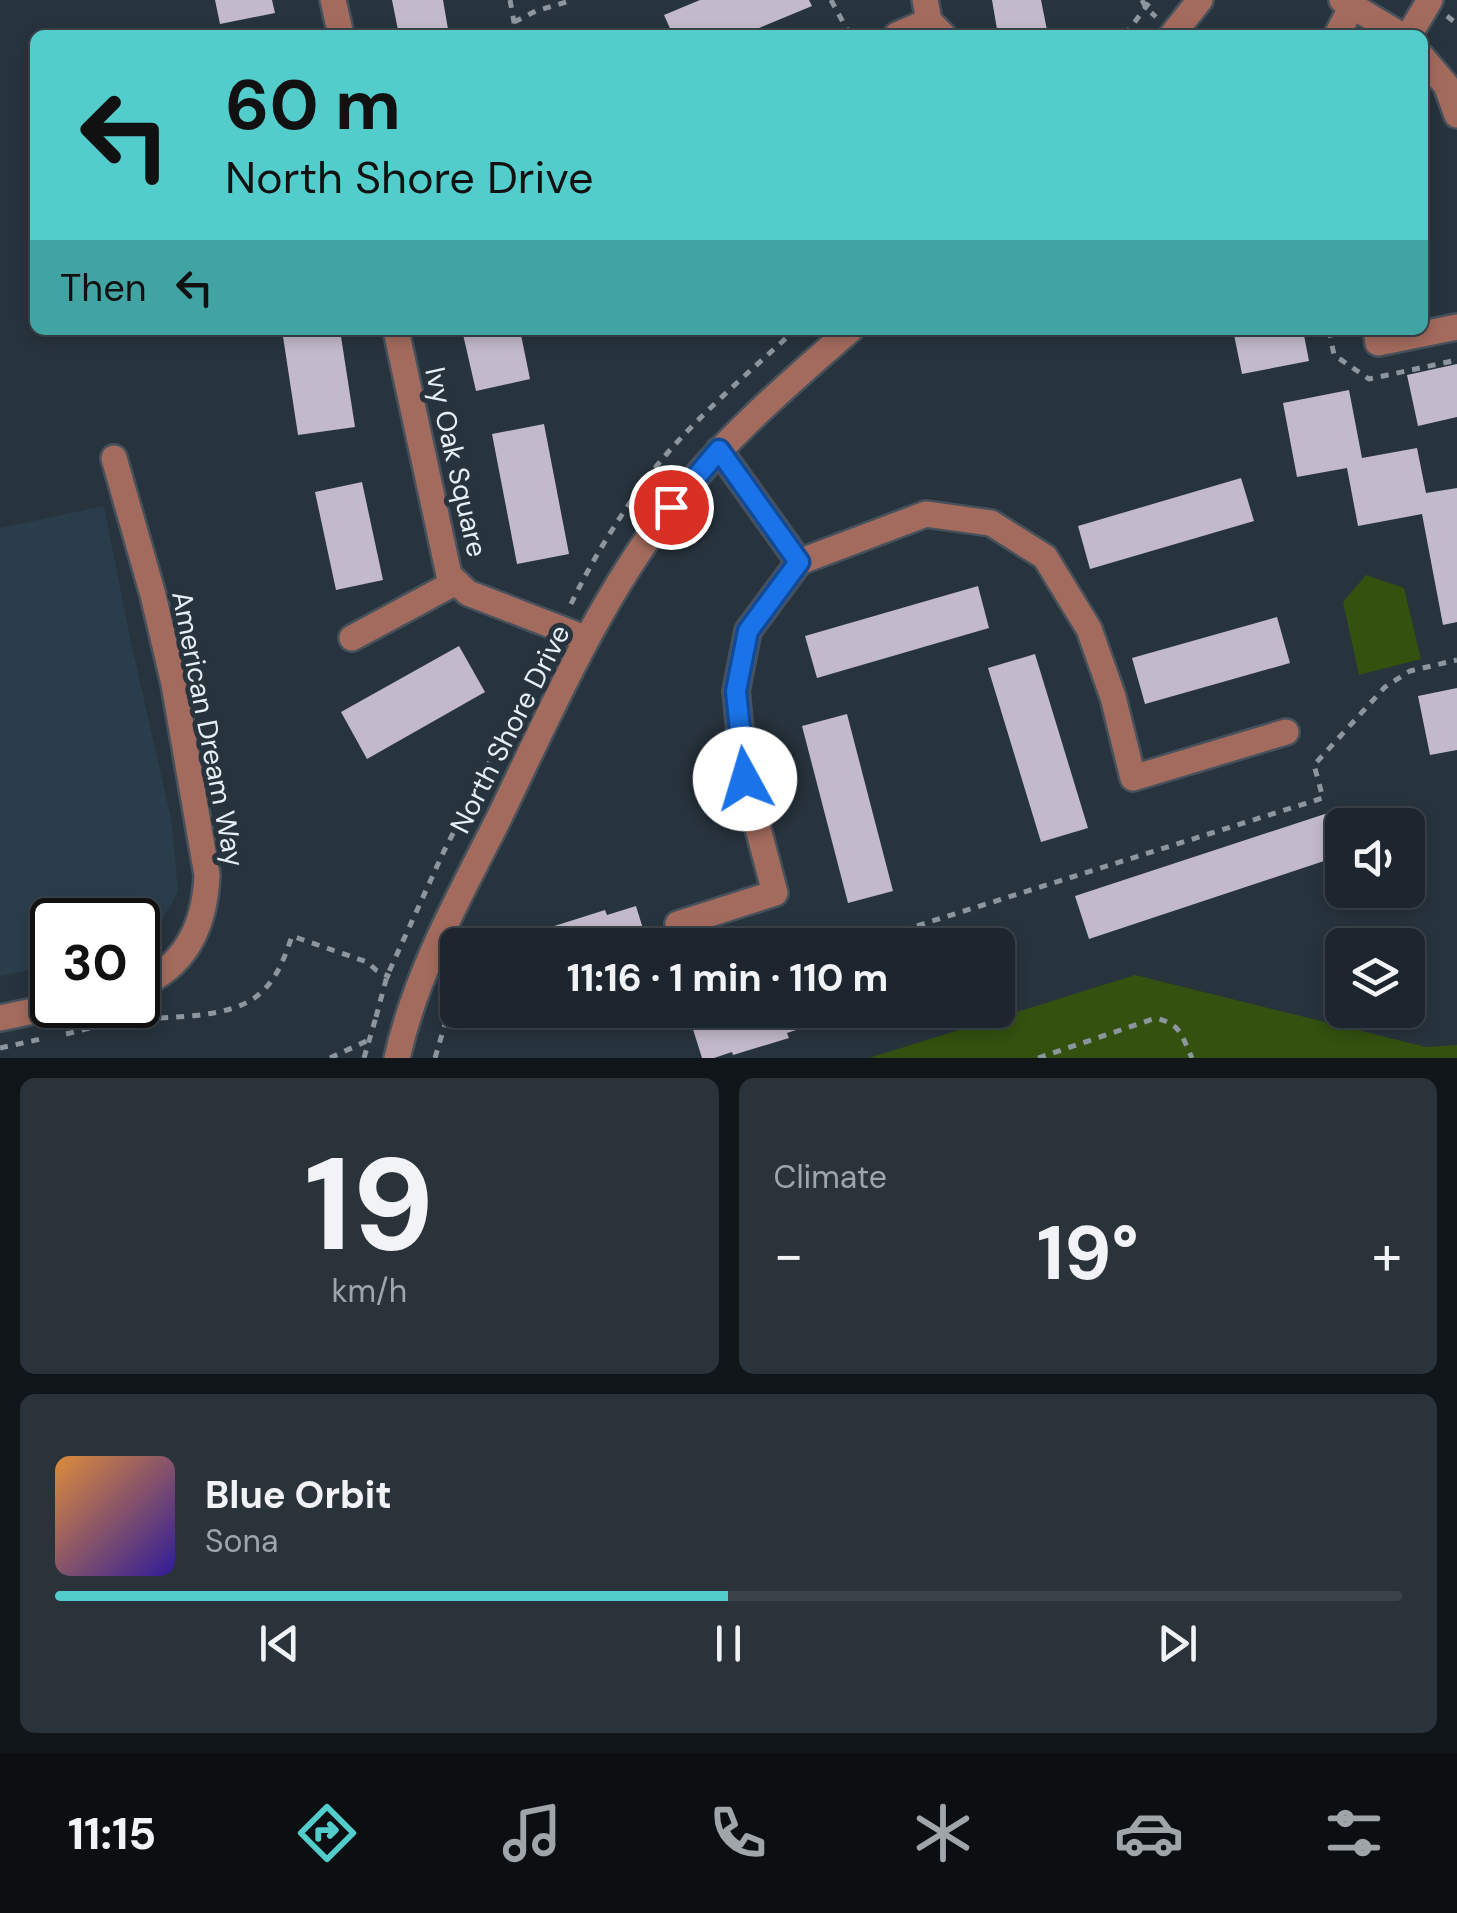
<!DOCTYPE html>
<meta charset="utf-8">
<style>
body{margin:0;font-family:"DM Sans",sans-serif;background:#2a323a;color:#f1f3f6;height:100vh;display:flex;flex-direction:column;font-size:38px;white-space:nowrap}
*{box-sizing:border-box;margin:0}
p{font-size:32px;color:#a0a5aa}
.icon{flex:none;width:55px;height:55px;fill:none;stroke:currentColor;stroke-width:2;stroke-linecap:round;stroke-linejoin:round}
.map{position:relative;height:1058px;overflow:hidden}
.sheet{display:flex;flex-direction:column;gap:20px;padding:20px;background:#101519;flex:1}
.sheet>*{flex:none}
.banner{position:absolute;left:30px;top:30px;width:1398px;height:305px;border-radius:15px;box-shadow:0 5px 15px #0003,0 0 0 2px #3b434a;background:#52cdcc;color:#111;overflow:hidden}
.tools{position:absolute;left:1325px;top:808px;display:grid;gap:20px}
.tools a{display:grid;place-items:center;width:100px;height:100px;border-radius:15px;background:#1d262e;box-shadow:0 5px 15px #0003,0 0 0 2px #3b434a;font-size:50px}
.speed{position:absolute;left:30px;top:898px;display:flex;gap:20px;font-size:50px;font-weight:700;text-align:center}
.speed>*{display:grid;place-content:center;width:130px;height:130px;border-radius:50%;background:#1d262e;box-shadow:0 5px 15px #0003,0 0 0 2px #3b434a;line-height:1}
.speed .limit{border:5px solid #111;border-radius:15px;background:#fff;color:#111}
.pin{position:absolute;display:grid;place-items:center;width:85px;height:85px;color:#fff;margin:-42px;border:5px solid #fff;border-radius:50%;box-shadow:0 2px 10px #0007}
.me{position:absolute;width:110px;margin:-55px;rotate:354deg;stroke-linejoin:round;filter:drop-shadow(0 0 8px #0008)}
.turn{display:flex;align-items:center;gap:35px;height:210px;padding:0 30px;font-size:45px}
.turn .icon{width:130px;height:130px;stroke-width:2.5}
.turn b{display:block;font-size:70px;line-height:85px}
.then{display:flex;align-items:center;height:95px;padding:0 30px;background:#0003;gap:20px;font-size:38px}
.big{font-size:75px;font-weight:700;line-height:1.1}
.sheet .card{flex:1;display:flex;flex-direction:column;justify-content:center;gap:15px;min-width:0;padding:0 35px;border-radius:15px;background:#2a323a}
.sheet .dial{align-items:center;gap:0}
.dial b{font-size:130px;line-height:1}
.song{display:flex;align-items:center;gap:30px}
.cover{width:120px;height:120px;border-radius:15px;background:linear-gradient(135deg,hsl(30 70% 55%),hsl(250 70% 35%))}
.played{height:10px;border-radius:5px;background:linear-gradient(90deg,#52cdcc 50%,#3b434a 50%)}
.keys{display:flex;justify-content:space-around;direction:ltr}
.heat{display:flex;justify-content:space-between;align-items:center;font-size:55px;direction:ltr}
.sheet .tiles{flex:1;display:grid;gap:20px;grid-template-columns:1fr 1fr}
.card:last-child{grid-column:span 2}
.trip{position:absolute;left:440px;top:928px;width:575px;height:100px;border-radius:15px;background:#1d262e;box-shadow:0 5px 15px #0003,0 0 0 2px #3b434a;font-weight:700;line-height:100px;text-align:center}
.tab-bar{display:flex;height:160px;justify-content:space-around;align-items:center;background:#0c0f12;color:#a0a5aa}
.tab-bar .icon{width:70px;height:70px}
.tab-bar .on{color:#52cdcc}
.tab-bar b{font-size:45px;color:#f1f3f6}
.map>svg:first-child{display:block}
</style>
<div class="map">
<svg width="1457" height="1058" viewBox="0 0 1457 1058">
<rect width="100%" height="100%" fill="#27333d"/>
<!-- built -->
<path fill="#2a3d4b" d="M 104,506 L 130,638 L 172,823 L 178,892 L 151,941 L 138,945 L 138,920 L 52,920 L 52,966 L 0,976 L 0,528 Z"/>
<!-- green -->
<path fill="#34510f" d="M 1366,575 L 1404,588 L 1421,659 L 1359,675 L 1343,602 Z
M 1135,975 L 1426,1047 L 1457,1045 L 1457,1058 L 869,1058 Z"/>
<!-- building -->
<path fill="#c2b9ca" d="M 215,0 L 272,0 L 275,13 L 220,24 Z
M 392,0 L 443,0 L 449,35 L 399,35 Z
M 700,0 L 809,0 L 812,6 L 742,35 L 673,35 L 664,15 Z
M 992,0 L 1041,0 L 1048,35 L 998,35 Z
M 282,330 L 340,330 L 355,427 L 298,435 Z
M 462,330 L 520,330 L 530,379 L 476,391 Z
M 1233,330 L 1303,330 L 1309,361 L 1242,374 Z
M 1457,364 L 1457,417 L 1418,426 L 1407,375 Z
M 1349,390 L 1362,458 L 1417,448 L 1426,493 L 1457,488 L 1457,622 L 1443,625 L 1422,514 L 1358,526 L 1347,468 L 1297,477 L 1283,403 Z
M 544,424 L 569,554 L 517,564 L 492,434 Z
M 1241,478 L 1254,521 L 1090,569 L 1078,526 Z
M 362,482 L 383,580 L 336,590 L 315,492 Z
M 978,586 L 989,628 L 817,678 L 805,636 Z
M 1277,617 L 1290,663 L 1145,704 L 1132,658 Z
M 459,646 L 485,692 L 367,759 L 341,712 Z
M 1035,654 L 1088,828 L 1041,842 L 988,668 Z
M 1457,688 L 1457,750 L 1430,755 L 1418,696 Z
M 847,714 L 893,891 L 848,903 L 802,726 Z
M 1328,813 L 1342,855 L 1089,939 L 1075,896 Z
M 636,906 L 648,945 L 521,945 L 520,941 L 549,933 L 548,928 L 605,910 L 607,915 Z
M 718,1010 L 872,1010 L 872,1011 L 846,1019 L 845,1014 L 787,1033 L 789,1038 L 733,1055 L 732,1052 L 714,1058 L 702,1058 L 691,1023 L 719,1013 Z"/>
<g fill="none" stroke-linecap="round" stroke-linejoin="round">
<!-- minor casing -->
<g stroke="#46515b" stroke-width="30">
<path id="minor" d="M 333,0 L 341,35
M 925,0 L 929,21 L 943,35
M 1342,0 L 1401,35
M 897,35 L 929,21
M 1172,35 L 1200,0
M 1337,35 L 1352,6
M 1409,35 L 1430,0
M 1422,57 L 1446,85 L 1457,115
M 396,330 L 449,575 L 468,593 L 587,639
M 1376,330 L 1378,343 L 1457,327
M 719,450 L 799,562
M 114,458 L 153,595 L 174,684 L 207,875 C 205,924 187,966 138,986
M 352,638 L 456,582
M 678,924 L 775,893 L 745,779 L 736,691 L 748,631 L 799,562 L 926,514 L 991,523 L 1045,557 L 1089,629 L 1113,697 L 1133,778 L 1286,732
M 0,1018 L 62,1005
M 397,1058 C 416,973 459,897 498,820 C 550,713 598,601 671,507 C 723,440 787,385 850,330"/>
</g>
<!-- path -->
<path stroke="#8c969e" stroke-width="5" stroke-dasharray="8 8" stroke-linecap="butt" d="M 510,0 L 514,22 L 512,35
M 831,0 L 850,35
M 1142,0 L 1146,8 L 1156,17
M 1447,16 L 1457,24
M 514,22 L 536,11 L 573,0
M 1125,35 L 1151,0
M 1329,330 L 1334,355 L 1369,379 L 1457,360
M 571,604 C 591,562 616,522 643,484 C 682,429 745,376 795,330
M 856,945 L 1323,798 L 1314,765 L 1385,687 L 1410,671 L 1457,660
M 441,1000 L 458,1005
M 478,1010 L 490,1013 L 533,1010
M 376,1017 L 387,976 L 444,851 L 547,649
M 66,1034 C 87,1029 107,1023 128,1020 C 166,1016 226,1020 257,996 C 277,980 284,959 292,936 L 367,962 L 376,970 L 390,977
M 0,1048 L 41,1039
M 330,1058 L 373,1038
M 435,1058 L 451,1004
M 1038,1058 L 1156,1018 C 1182,1025 1181,1035 1192,1058"/>
<!-- minor -->
<use href="#minor" stroke="#a36b5e" stroke-width="25"/>
<!-- path-bridge -->
<path stroke="#8c969e" stroke-width="5" stroke-dasharray="8 8" stroke-linecap="butt" d="M 364,1058 L 376,1017"/>
</g>
<g fill="none" stroke-linecap="round" stroke-linejoin="round">
<!-- route casing -->
<g stroke="#114b97" stroke-width="25">
<path id="route" d="M 671,507 L 719,450 L 799,562 L 748,631 L 736,691 L 745,779"/>
</g>
<!-- route -->
<use href="#route" stroke="#1a73e8" stroke-width="18"/>
</g>
<g text-anchor="middle" dominant-baseline="central" stroke-width="10" stroke-linejoin="round" paint-order="stroke">
<!-- street labels -->
<g font-size="28" fill="#e7eff6" stroke="#27333d">
<text transform="translate(456 462) rotate(77)">Ivy Oak Square</text>
<text transform="translate(208 729) rotate(79)">American Dream Way</text>
<text transform="translate(510 729) rotate(-63)">North Shore Drive</text>
</g>
</g>
</svg>
<div class="tools">
<a><svg class="icon" aria-label="sound" viewBox="0 0 24 24"><path d="M4 9h4l5-4v14l-5-4H4zM17 9q2 3 0 6"/></svg></a>
<a><svg class="icon" aria-label="layers" viewBox="0 0 24 24"><path d="M12 4l9 5-9 5-9-5zM3 14l9 5 9-5"/></svg></a>
</div>
<div class="speed"><div class="limit">30</div></div>
<div class="pin" style="left:671px;top:507px;background:#d93025"><svg class="icon" aria-label="arrive" viewBox="0 0 24 24"><path d="M6 21V4h12l-3 4 3 4H6"/></svg></div>
<svg class="me" style="left:745px;top:779px" viewBox="-20 -20 40 40"><circle r="19" fill="#fff"/><path d="M0-13L10 11 0 6-10 11z" fill="#1a73e8"/></svg>
<div class="trip">11:16 · 1 min · 110 m</div>
<div class="banner">
<div class="turn"><svg class="icon" aria-label="left" viewBox="0 0 24 24"><path d="M17 20v-9H6M10 6l-5 5 5 5"/></svg><div><b>60 m</b>North Shore Drive</div></div>
<div class="then">Then<svg class="icon" aria-label="left" viewBox="0 0 24 24"><path d="M17 20v-9H6M10 6l-5 5 5 5"/></svg></div>
</div>
</div>
<section class="sheet">
<div class="tiles">
<div class="card dial"><b>19</b><p>km/h</p></div>
<div class="card"><p>Climate</p>
<div class="heat"><a>−</a><b class="big">19°</b><a>+</a></div>
</div>
<div class="card">
<div class="song"><i class="cover"></i><div><b>Blue Orbit</b><p>Sona</p></div></div>
<div class="played"></div>
<div class="keys"><svg class="icon" aria-label="previous" viewBox="0 0 24 24"><path d="M18 5L8 12l10 7zM5 5v14"/></svg><svg class="icon" aria-label="pause" viewBox="0 0 24 24"><path d="M8 5v14M16 5v14"/></svg><svg class="icon" aria-label="next" viewBox="0 0 24 24"><path d="M6 5l10 7-10 7zM19 5v14"/></svg></div>
</div>
</div>
</section>
<nav class="tab-bar">
<b>11:15</b>
<svg class="icon on" aria-label="directions" viewBox="0 0 24 24"><path d="M12 3l9 9-9 9-9-9zM9 14v-3h6M13 9l2 2-2 2"/></svg>
<svg class="icon" aria-label="music" viewBox="0 0 24 24"><path d="M9 18V5l10-2v13"/><circle cx="6" cy="18" r="3"/><circle cx="16" cy="16" r="3"/></svg>
<svg class="icon" aria-label="phone" viewBox="0 0 24 24"><path d="M5 4h4l2 5-3 2q2 4 5 5l2-3 5 2v4C11 20 4 13 5 4z"/></svg>
<svg class="icon" aria-label="climate" viewBox="0 0 24 24"><path d="M12 3v18M4 7l16 10M4 17L20 7"/></svg>
<svg class="icon" aria-label="car" viewBox="0 0 24 24"><path d="M5 17H2v-5l4-1 3-4h7l3 4 3 1v5h-3M9 17h6M6 11h13"/><circle cx="7" cy="17" r="2"/><circle cx="17" cy="17" r="2"/></svg>
<svg class="icon" aria-label="filters" viewBox="0 0 24 24"><path d="M4 7h16M4 17h16"/><circle cx="9" cy="7" r="2"/><circle cx="15" cy="17" r="2"/></svg>
</nav>
